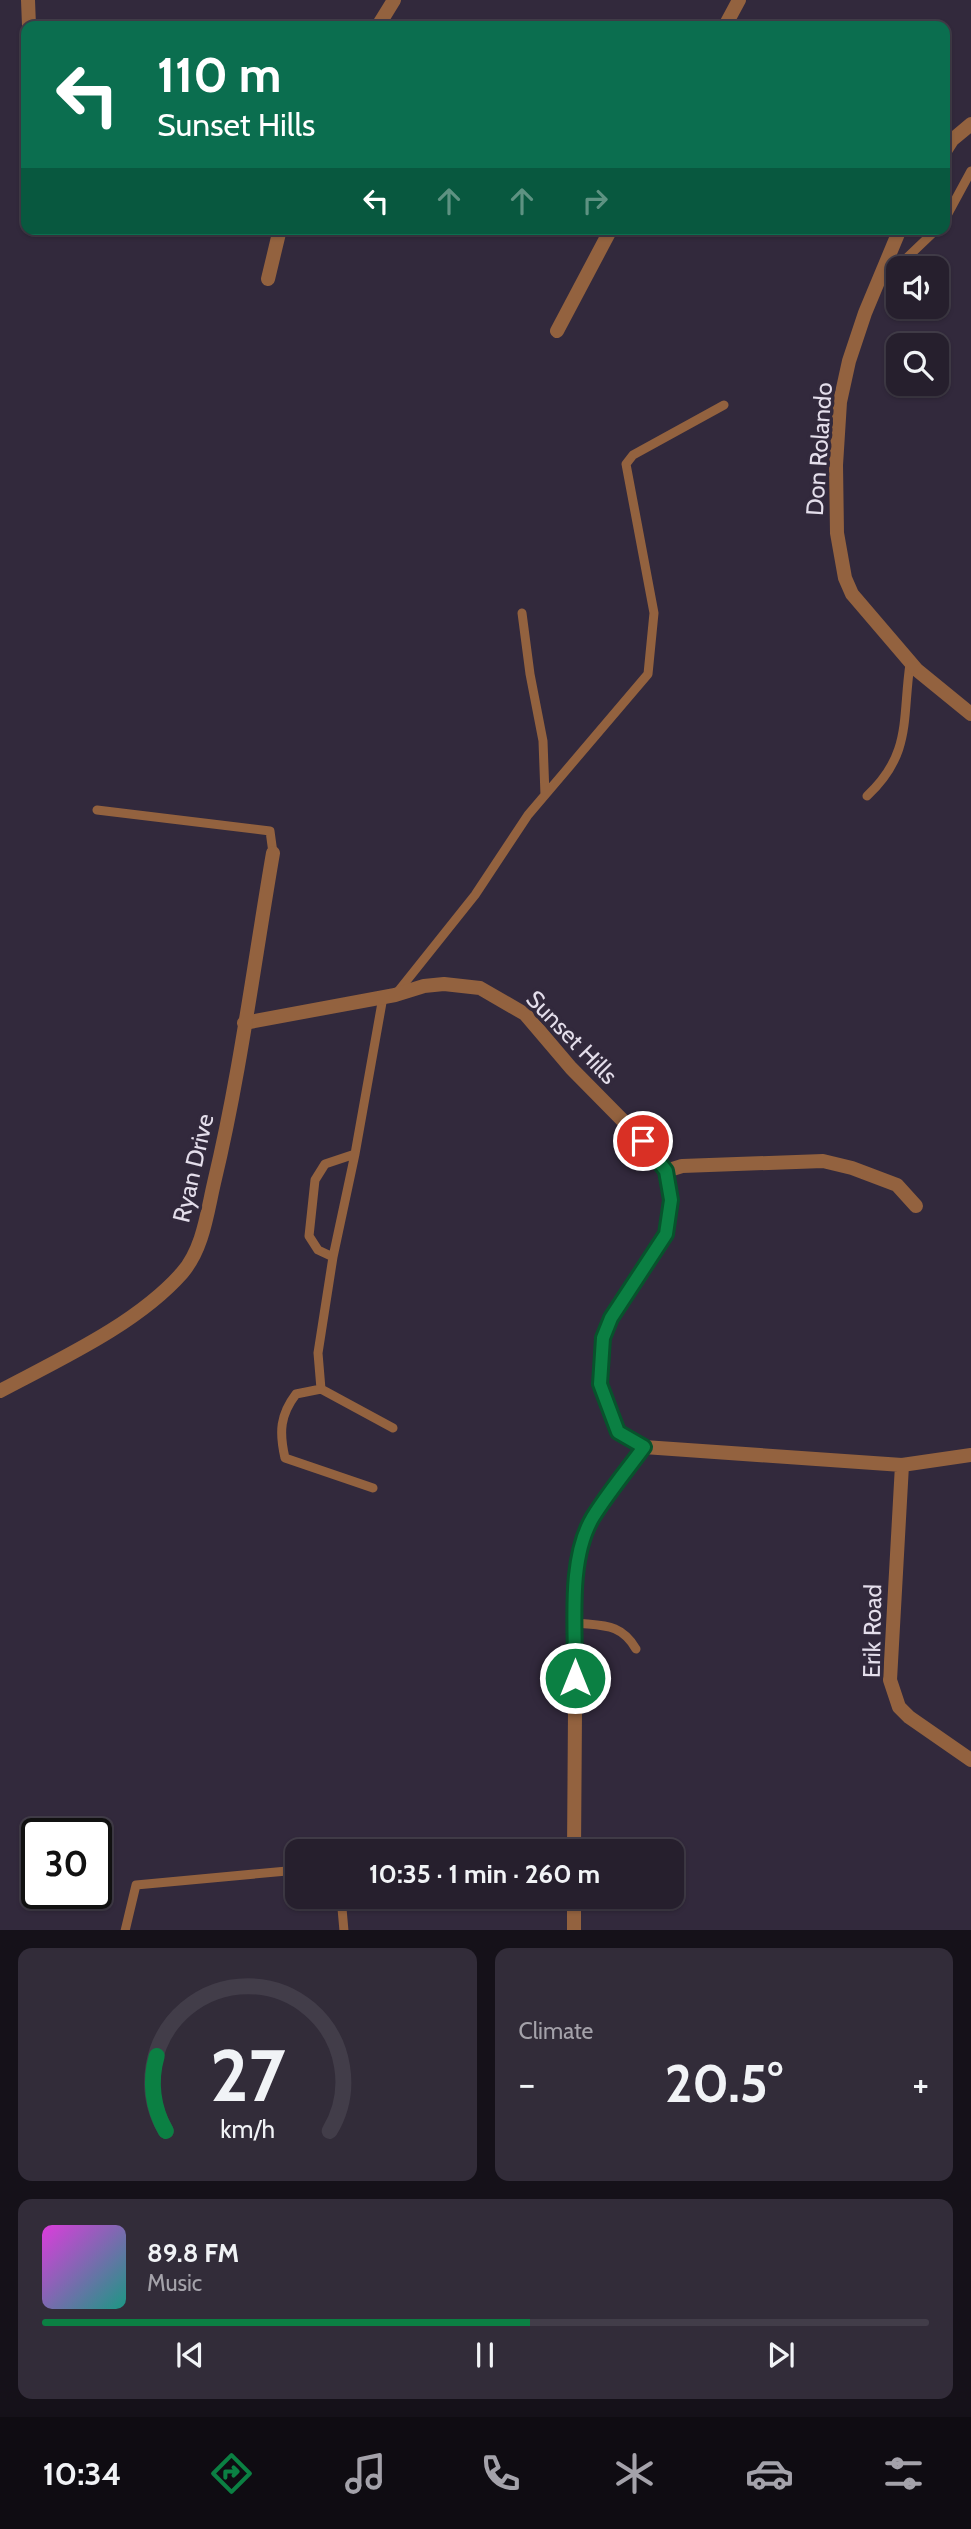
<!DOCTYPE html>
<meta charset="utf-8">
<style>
body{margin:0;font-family:Cabin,sans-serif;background:#322c39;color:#f1f3f6;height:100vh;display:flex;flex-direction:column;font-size:26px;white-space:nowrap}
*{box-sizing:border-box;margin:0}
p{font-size:23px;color:#a4a2aa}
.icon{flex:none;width:38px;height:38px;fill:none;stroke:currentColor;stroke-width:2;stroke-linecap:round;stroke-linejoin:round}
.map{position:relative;height:1930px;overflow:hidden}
.side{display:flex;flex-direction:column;gap:18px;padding:18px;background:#151119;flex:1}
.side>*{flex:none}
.top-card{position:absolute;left:21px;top:21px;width:929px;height:214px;border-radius:14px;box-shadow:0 2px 5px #0004,0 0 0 2px #423d49;background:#0b6e4f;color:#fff;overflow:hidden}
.controls{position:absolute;left:886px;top:256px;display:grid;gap:14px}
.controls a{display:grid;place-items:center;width:63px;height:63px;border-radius:14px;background:#261f2d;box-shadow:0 2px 5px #0004,0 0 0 2px #423d49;font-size:35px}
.speed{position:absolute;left:21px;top:1818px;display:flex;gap:14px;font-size:35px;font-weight:700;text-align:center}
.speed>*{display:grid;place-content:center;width:91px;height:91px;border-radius:50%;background:#261f2d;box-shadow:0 2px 5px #0004,0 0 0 2px #423d49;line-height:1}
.speed .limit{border:4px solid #111;border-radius:10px;background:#fff;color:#111}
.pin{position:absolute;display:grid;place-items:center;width:60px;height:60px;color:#fff;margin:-30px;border:4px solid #fff;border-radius:50%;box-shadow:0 2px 7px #0007}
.me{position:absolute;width:77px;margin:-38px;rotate:0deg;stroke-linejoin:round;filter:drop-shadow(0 0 5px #0008)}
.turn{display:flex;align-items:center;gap:24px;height:147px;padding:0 21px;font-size:32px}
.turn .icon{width:91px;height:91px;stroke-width:2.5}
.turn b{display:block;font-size:49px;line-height:60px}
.lanes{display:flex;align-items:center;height:66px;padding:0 21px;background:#0003;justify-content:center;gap:35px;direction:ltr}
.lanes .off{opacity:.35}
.big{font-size:52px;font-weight:700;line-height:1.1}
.side .widget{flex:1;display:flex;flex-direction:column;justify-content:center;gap:10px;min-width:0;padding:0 24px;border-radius:14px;background:#322c39}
.side .dial{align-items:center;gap:0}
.dial svg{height:182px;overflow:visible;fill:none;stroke:#423d49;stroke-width:7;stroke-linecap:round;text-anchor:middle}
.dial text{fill:#f1f3f6;stroke:none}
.song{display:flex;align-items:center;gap:21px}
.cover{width:84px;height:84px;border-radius:10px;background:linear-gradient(135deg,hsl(300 70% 55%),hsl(170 70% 35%))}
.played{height:7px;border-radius:4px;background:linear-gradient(90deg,#0b8043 55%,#423d49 55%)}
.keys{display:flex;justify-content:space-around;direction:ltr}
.heat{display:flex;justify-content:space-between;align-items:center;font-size:38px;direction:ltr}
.side .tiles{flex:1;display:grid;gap:18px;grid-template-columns:1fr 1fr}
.widget:last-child{grid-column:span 2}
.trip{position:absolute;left:285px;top:1839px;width:399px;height:70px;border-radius:14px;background:#261f2d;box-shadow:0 2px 5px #0004,0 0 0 2px #423d49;font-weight:700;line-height:70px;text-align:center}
.tab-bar{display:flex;height:112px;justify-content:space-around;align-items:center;background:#0f0c12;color:#a4a2aa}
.tab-bar .icon{width:49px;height:49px}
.tab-bar .selected{color:#0b8043}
.tab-bar b{font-size:32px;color:#f1f3f6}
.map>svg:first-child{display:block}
</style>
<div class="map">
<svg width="971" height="1931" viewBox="0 0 971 1931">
<rect width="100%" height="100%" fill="#32293c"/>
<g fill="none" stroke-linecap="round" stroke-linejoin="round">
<!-- service -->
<path stroke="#93623f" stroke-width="9" d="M 945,219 L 971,171
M 882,272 L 893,271 L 937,229
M 522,613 L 530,674 L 543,741 L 545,795
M 867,796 C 912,754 902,719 910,664
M 97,810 L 270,831 L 273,853
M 396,994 L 475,895 L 528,815 L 648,674 L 654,613 L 626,464 L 633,455 L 724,405
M 355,1154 L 333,1257 L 318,1250 L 309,1236 L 315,1180 L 325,1164 L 355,1154 L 383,997
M 333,1257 L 318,1353 L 321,1389 L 393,1428
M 321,1389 L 296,1394 C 280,1415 279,1432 285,1458 L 373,1488
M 576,1623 C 603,1626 621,1623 636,1649
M 341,1897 L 344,1931
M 125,1931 L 136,1885 L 298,1870"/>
<!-- minor -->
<path stroke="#93623f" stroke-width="14" d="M 28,0 L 29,26
M 378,26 L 394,0
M 725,26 L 739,0
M 945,151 L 952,140 L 971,124
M 900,229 L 865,313 L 849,361 L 840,402 L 836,465 L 837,533 L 845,578 L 852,594 L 917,670 L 971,714
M 268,279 L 280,229
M 557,331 L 611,229
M 244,1023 L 395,995 L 424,986 L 444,984 L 480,988 L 525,1014 L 571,1068 L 643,1141 L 666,1171 L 671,1200 L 666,1234 L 611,1318 L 603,1338 L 600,1384 L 618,1432 L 644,1447 L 902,1465 L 971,1455
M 666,1171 L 682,1166 L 823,1161 L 852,1168 L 897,1185 L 916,1206
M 902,1465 L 890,1680 L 899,1707 L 909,1717 L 971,1760
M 574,1852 L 576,1571 L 582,1542 L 592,1518 L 644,1447
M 574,1931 L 574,1897"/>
<!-- tertiary -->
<path stroke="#93623f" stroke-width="14" d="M 0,1391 C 60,1359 137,1324 182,1273 C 203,1249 207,1213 214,1183 C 240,1075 254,963 273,853"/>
</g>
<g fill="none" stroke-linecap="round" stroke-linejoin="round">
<!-- route casing -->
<g stroke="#07532c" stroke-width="18">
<path id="route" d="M 575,1678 C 576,1629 567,1560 593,1517 C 608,1493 627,1470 644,1447 L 618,1432 L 600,1384 L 603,1338 L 611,1318 L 666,1234 L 671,1200 L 666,1171 L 643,1141"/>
</g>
<!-- route -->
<use href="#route" stroke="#0b8043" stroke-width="12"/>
</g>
<g text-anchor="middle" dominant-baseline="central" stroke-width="7" stroke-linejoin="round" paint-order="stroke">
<!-- street labels -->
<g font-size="24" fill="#e4deeb" stroke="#32293c">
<text transform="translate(819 449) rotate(-86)">Don Rolando</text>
<text transform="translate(572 1037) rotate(46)">Sunset Hills</text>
<text transform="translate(193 1168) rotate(-77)">Ryan Drive</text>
<text transform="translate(872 1631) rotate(-89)">Erik Road</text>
</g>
</g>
</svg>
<div class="controls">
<a><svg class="icon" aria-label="sound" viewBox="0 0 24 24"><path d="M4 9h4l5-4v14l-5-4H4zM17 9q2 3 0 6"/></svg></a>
<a><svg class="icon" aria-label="search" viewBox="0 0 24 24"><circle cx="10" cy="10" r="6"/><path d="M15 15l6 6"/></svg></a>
</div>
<div class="speed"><div class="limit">30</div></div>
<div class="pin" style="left:643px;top:1141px;background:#d93025"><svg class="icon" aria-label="arrive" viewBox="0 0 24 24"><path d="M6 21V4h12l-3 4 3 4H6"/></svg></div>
<svg class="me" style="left:575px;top:1678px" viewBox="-20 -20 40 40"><circle r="17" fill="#0b8043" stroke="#fff" stroke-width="3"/><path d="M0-11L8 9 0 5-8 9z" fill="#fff"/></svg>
<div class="trip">10:35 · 1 min · 260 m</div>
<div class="top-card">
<div class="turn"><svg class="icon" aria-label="left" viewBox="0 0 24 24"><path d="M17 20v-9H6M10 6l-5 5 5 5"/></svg><div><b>110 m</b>Sunset Hills</div></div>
<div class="lanes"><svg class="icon" aria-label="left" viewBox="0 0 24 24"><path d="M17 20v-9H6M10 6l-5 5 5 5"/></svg><svg class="icon off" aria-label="ahead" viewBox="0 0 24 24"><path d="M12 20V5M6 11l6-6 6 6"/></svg><svg class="icon off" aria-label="ahead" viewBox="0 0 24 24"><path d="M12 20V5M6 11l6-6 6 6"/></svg><svg class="icon off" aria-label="right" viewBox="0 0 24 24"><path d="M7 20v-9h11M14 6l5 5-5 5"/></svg></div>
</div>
</div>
<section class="side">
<div class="tiles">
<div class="widget dial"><svg viewBox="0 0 100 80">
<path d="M14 69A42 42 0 1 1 86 69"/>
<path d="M14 69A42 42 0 0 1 10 36" stroke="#0b8043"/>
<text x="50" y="56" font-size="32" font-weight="700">27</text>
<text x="50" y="72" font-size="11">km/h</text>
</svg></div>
<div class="widget"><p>Climate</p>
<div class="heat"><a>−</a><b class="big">20.5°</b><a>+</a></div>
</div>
<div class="widget">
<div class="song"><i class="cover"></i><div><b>89.8 FM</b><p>Music</p></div></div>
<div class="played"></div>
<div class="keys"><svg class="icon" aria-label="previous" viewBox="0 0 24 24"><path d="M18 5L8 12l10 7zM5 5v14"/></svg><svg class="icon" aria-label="pause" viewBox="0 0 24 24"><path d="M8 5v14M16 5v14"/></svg><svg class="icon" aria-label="next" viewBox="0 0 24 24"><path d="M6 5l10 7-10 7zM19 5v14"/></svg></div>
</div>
</div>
</section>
<nav class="tab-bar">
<b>10:34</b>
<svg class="icon selected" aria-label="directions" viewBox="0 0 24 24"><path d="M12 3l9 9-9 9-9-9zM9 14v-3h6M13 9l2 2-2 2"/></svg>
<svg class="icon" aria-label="music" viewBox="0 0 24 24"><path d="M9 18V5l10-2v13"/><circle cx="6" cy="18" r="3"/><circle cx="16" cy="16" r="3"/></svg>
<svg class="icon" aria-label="phone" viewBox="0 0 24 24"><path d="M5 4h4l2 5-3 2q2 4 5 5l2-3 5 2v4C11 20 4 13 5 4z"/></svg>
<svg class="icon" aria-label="climate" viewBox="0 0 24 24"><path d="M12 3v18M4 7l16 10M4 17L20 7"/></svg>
<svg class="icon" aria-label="car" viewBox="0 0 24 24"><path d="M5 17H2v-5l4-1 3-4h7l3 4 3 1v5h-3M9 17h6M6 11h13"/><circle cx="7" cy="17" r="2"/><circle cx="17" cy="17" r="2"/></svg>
<svg class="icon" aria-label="filters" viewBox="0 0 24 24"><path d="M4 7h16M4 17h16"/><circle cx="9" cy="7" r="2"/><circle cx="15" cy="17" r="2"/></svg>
</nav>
